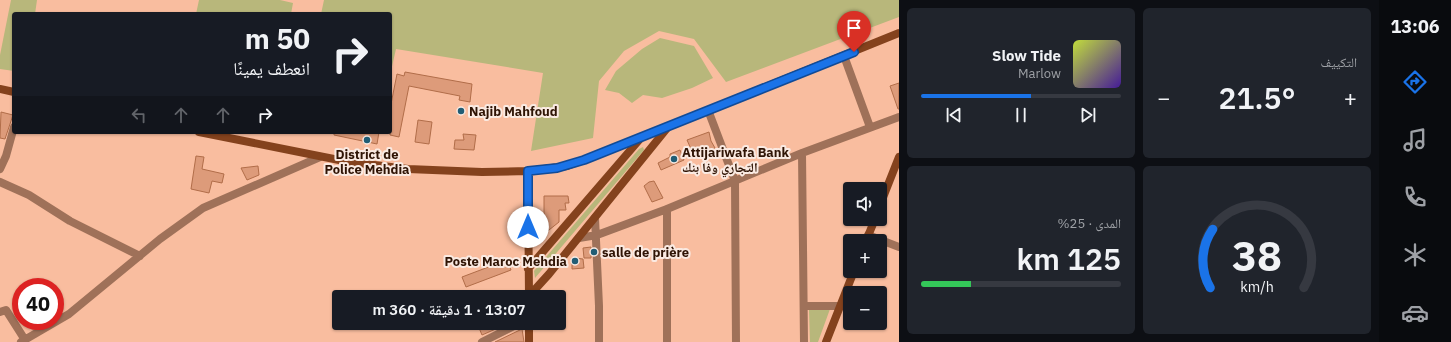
<!DOCTYPE html>
<html lang="ar">
<meta charset="utf-8">
<style>
body{margin:0;font-family:"IBM Plex Sans","Noto Naskh Arabic",sans-serif;background:#20242c;color:#f1f3f6;direction:rtl;height:100vh;display:flex;flex-direction:column;font-size:15px;white-space:nowrap}
*{box-sizing:border-box;margin:0}
p{font-size:13px;color:#9ea1a6}
.icon{flex:none;width:22px;height:22px;fill:none;stroke:currentColor;stroke-width:2;stroke-linecap:round;stroke-linejoin:round}
.map{position:relative;flex:1;overflow:hidden;direction:ltr}
.drawer{display:flex;flex-direction:column;gap:8px;padding:8px;background:#0d0f14;width:480px}
.drawer>*{flex:none}
.top-card{position:absolute;left:12px;top:12px;width:380px;height:122px;border-radius:4px;box-shadow:0 1px 3px #0004;direction:rtl;background:#171b24;color:#f1f3f6;overflow:hidden}
.buttons{position:absolute;left:843px;top:182px;display:grid;gap:8px}
.buttons a{display:grid;place-items:center;width:44px;height:44px;border-radius:4px;background:#171b24;box-shadow:0 1px 3px #0004;font-size:20px}
.speed{position:absolute;left:12px;top:278px;display:flex;gap:8px;font-size:20px;font-weight:700;text-align:center}
.speed>*{display:grid;place-content:center;width:52px;height:52px;border-radius:50%;background:#171b24;box-shadow:0 1px 3px #0004;line-height:1}
.speed .limit{border:6px solid #d22;background:#fff;color:#111}
.pin{position:absolute;display:grid;place-items:center;width:34px;height:34px;color:#fff;margin:-41px -17px;border-radius:50% 50% 50% 0;rotate:-45deg;box-shadow:0 0 4px #0007}
.pin .icon{rotate:45deg}
.me{position:absolute;width:44px;margin:-22px;rotate:0deg;stroke-linejoin:round;filter:drop-shadow(0 0 3px #0008)}
.turn{display:flex;align-items:center;gap:14px;height:84px;padding:0 16px;font-size:18px}
.turn .icon{width:52px;height:52px;stroke-width:2.5}
.turn b{display:block;font-size:28px;line-height:34px}
.lanes{display:flex;align-items:center;height:38px;padding:0 16px;background:#0003;justify-content:center;gap:20px;direction:ltr}
.lanes .off{opacity:.35}
.big{font-size:30px;font-weight:600;line-height:1.1}
.drawer .card{flex:1;display:flex;flex-direction:column;justify-content:center;gap:6px;min-width:0;padding:0 14px;border-radius:6px;background:#20242c}
.drawer .dial{align-items:center;gap:0}
.dial svg{height:104px;overflow:visible;fill:none;stroke:#363941;stroke-width:7;stroke-linecap:round;text-anchor:middle}
.dial text{fill:#f1f3f6;stroke:none}
.song{display:flex;align-items:center;gap:12px}
.cover{width:48px;height:48px;border-radius:6px;background:linear-gradient(135deg,hsl(70 70% 55%),hsl(260 70% 35%))}
.played{height:4px;border-radius:2px;background:linear-gradient(90deg,#1a73e8 55%,#363941 55%)}
.keys{display:flex;justify-content:space-around;direction:ltr}
.heat{display:flex;justify-content:space-between;align-items:center;font-size:22px;direction:ltr}
.charge{height:6px;border-radius:3px;background:linear-gradient(90deg,#34c759 25%,#363941 0)}
.drawer .tiles{flex:1;display:grid;gap:8px;grid-template-columns:repeat(2,1fr)}
.trip{position:absolute;left:332px;top:290px;width:234px;height:40px;border-radius:4px;background:#171b24;box-shadow:0 1px 3px #0004;font-weight:600;line-height:40px;text-align:center;direction:rtl}
main{display:flex;flex:1;min-height:0}
.dock{display:flex;flex-direction:column;width:72px;justify-content:space-around;align-items:center;background:#090b0e;color:#9ea1a6}
.dock .icon{width:28px;height:28px}
.dock .active{color:#1a73e8}
.dock b{font-size:18px;color:#f1f3f6}
.map>svg:first-child{display:block}
</style>
<main>
<nav class="dock">
<b>13:06</b>
<svg class="icon active" aria-label="directions" viewBox="0 0 24 24"><path d="M12 3l9 9-9 9-9-9zM9 14v-3h6M13 9l2 2-2 2"/></svg>
<svg class="icon" aria-label="music" viewBox="0 0 24 24"><path d="M9 18V5l10-2v13"/><circle cx="6" cy="18" r="3"/><circle cx="16" cy="16" r="3"/></svg>
<svg class="icon" aria-label="phone" viewBox="0 0 24 24"><path d="M5 4h4l2 5-3 2q2 4 5 5l2-3 5 2v4C11 20 4 13 5 4z"/></svg>
<svg class="icon" aria-label="climate" viewBox="0 0 24 24"><path d="M12 3v18M4 7l16 10M4 17L20 7"/></svg>
<svg class="icon" aria-label="car" viewBox="0 0 24 24"><path d="M5 17H2v-5l4-1 3-4h7l3 4 3 1v5h-3M9 17h6M6 11h13"/><circle cx="7" cy="17" r="2"/><circle cx="17" cy="17" r="2"/></svg>
</nav>
<section class="drawer">
<div class="tiles">
<div class="card"><p>التكييف</p>
<div class="heat"><a>−</a><b class="big">21.5°</b><a>+</a></div>
</div>
<div class="card">
<div class="song"><i class="cover"></i><div><b>Slow Tide</b><p>Marlow</p></div></div>
<div class="played"></div>
<div class="keys"><svg class="icon" aria-label="previous" viewBox="0 0 24 24"><path d="M18 5L8 12l10 7zM5 5v14"/></svg><svg class="icon" aria-label="pause" viewBox="0 0 24 24"><path d="M8 5v14M16 5v14"/></svg><svg class="icon" aria-label="next" viewBox="0 0 24 24"><path d="M6 5l10 7-10 7zM19 5v14"/></svg></div>
</div>
<div class="card dial"><svg viewBox="0 0 100 80">
<path d="M14 69A42 42 0 1 1 86 69"/>
<path d="M14 69A42 42 0 0 1 16 24" stroke="#1a73e8"/>
<text x="50" y="56" font-size="32" font-weight="700">38</text>
<text x="50" y="72" font-size="11">km/h</text>
</svg></div>
<div class="card"><p>المدى · 25%</p><b class="big">125 km</b><div class="charge"></div></div>
</div>
</section>
<div class="map">
<svg width="899" height="342" viewBox="0 0 899 342">
<rect width="100%" height="100%" fill="#f9bd9f"/>
<!-- green -->
<path fill="#b8b77b" d="M 11,0 L 37,0 L 35,14 L 14,14 L 14,71 L 0,69 L 0,55 Z
M 199,0 L 280,0 L 293,3 L 291,14 L 196,14 Z
M 324,0 L 899,0 L 899,17 L 726,82 L 694,39 L 659,31 L 624,51 L 599,81 L 593,138 L 531,151 L 543,73 L 396,49 L 390,75 L 390,14 L 321,14 Z
M 660,38 L 694,46 L 713,78 L 692,88 L 662,98 L 643,95 L 632,103 L 619,93 L 605,90 L 616,71 L 642,49 Z
M 643,147 L 644,150 L 535,278 L 534,271 L 639,149 Z
M 830,309 L 818,342 L 810,342 L 809,310 Z"/>
<!-- building -->
<path fill="#dd9b7a" stroke="#b16d49" d="M 405,72 L 472,84 L 470,102 L 459,100 L 460,96 L 409,86 L 399,137 L 390,135 L 390,109 L 397,74 L 404,76 Z
M 899,83 L 899,109 L 898,109 L 890,86 Z
M 1,112 L 13,115 L 5,139 L 0,138 Z
M 418,120 L 432,122 L 429,144 L 415,142 Z
M 334,132 L 379,132 L 377,144 L 334,135 Z
M 709,132 L 711,141 L 715,148 L 695,158 L 687,140 Z
M 463,134 L 476,135 L 474,150 L 454,149 L 455,140 L 464,140 Z
M 680,150 L 684,160 L 661,170 L 658,163 L 670,157 L 670,154 Z
M 196,156 L 204,157 L 202,169 L 224,174 L 222,183 L 212,181 L 209,193 L 191,189 Z
M 258,166 L 259,175 L 247,180 L 241,168 Z
M 654,181 L 663,198 L 652,202 L 644,186 L 649,182 Z
M 544,196 L 568,196 L 569,203 L 565,203 L 566,210 L 559,210 L 559,222 L 544,234 Z
M 591,247 L 591,258 L 584,258 L 583,248 Z
M 575,258 L 583,259 L 584,268 L 572,269 L 572,261 Z
M 507,260 L 511,270 L 466,287 L 462,277 Z
M 477,323 L 496,323 L 498,328 L 482,335 Z
M 522,329 L 524,342 L 495,342 Z"/>
<g fill="none" stroke-linecap="round" stroke-linejoin="round">
<!-- street -->
<path stroke="#9f7159" stroke-width="8" d="M 844,56 L 870,127
M 708,110 L 735,181 L 736,342
M 802,153 L 804,342
M 0,169 L 6,156 L 14,127
M 0,182 L 29,195 L 70,221 L 140,256
M 667,209 L 667,342
M 595,218 L 599,306 L 599,342
M 868,235 L 899,247
M 579,238 L 597,235 L 667,209 L 802,153 L 899,117
M 804,306 L 840,306
M 0,312 L 6,310 L 25,340
M 21,342 L 69,314 L 160,239 L 203,208 L 320,157
M 482,342 L 520,323"/>
<!-- secondary -->
<path stroke="#84421d" stroke-width="8" d="M 0,89 L 14,92
M 199,132 L 349,162 L 408,169 L 482,172 L 528,171 L 567,166 L 602,153 L 899,33
M 528,171 L 529,297
M 880,205 L 899,157
M 866,241 L 875,219
M 528,269 L 640,139
M 529,296 L 549,274 L 668,127
M 529,323 L 529,342
M 826,342 L 854,271"/>
</g>
<g fill="none" stroke-linecap="round" stroke-linejoin="round">
<!-- route casing -->
<g stroke="#114b97" stroke-width="10">
<path id="route" d="M 528,227 L 528,171 L 557,168 L 584,160 L 854,52"/>
</g>
<!-- route -->
<use href="#route" stroke="#1a73e8" stroke-width="7"/>
</g>
<!-- markers -->
<g fill="#215d75" stroke="#faeae2" stroke-width="1.5">
<circle cx="461" cy="111" r="4"/>
<circle cx="367" cy="140" r="4"/>
<circle cx="674" cy="159" r="4"/>
<circle cx="594" cy="252" r="4"/>
<circle cx="575" cy="261" r="4"/>
</g>
<g text-anchor="middle" dominant-baseline="central" stroke-width="4" stroke-linejoin="round" paint-order="stroke">
<!-- poi labels -->
<g font-size="13" font-weight="bold" fill="#2f1405" stroke="#faeae2" text-anchor="start">
<text x="469" y="111">Najib Mahfoud</text>
<text x="682" y="152">Attijariwafa Bank<tspan x="682" dy="15">التجاري وفا بنك</tspan></text>
<text x="367" y="154" text-anchor="middle">District de<tspan x="367" dy="15">Police Mehdia</tspan></text>
<text x="602" y="252">salle de prière</text>
<text x="567" y="261" text-anchor="end">Poste Maroc Mehdia</text>
</g>
</g>
</svg>
<div class="buttons">
<a><svg class="icon" aria-label="sound" viewBox="0 0 24 24"><path d="M4 9h4l5-4v14l-5-4H4zM17 9q2 3 0 6"/></svg></a>
<a>+</a>
<a>−</a>
</div>
<div class="speed"><div class="limit">40</div></div>
<div class="pin" style="left:854px;top:52px;background:#d93025"><svg class="icon" aria-label="arrive" viewBox="0 0 24 24"><path d="M6 21V4h12l-3 4 3 4H6"/></svg></div>
<svg class="me" style="left:528px;top:227px" viewBox="-20 -20 40 40"><circle r="19" fill="#fff"/><path d="M0-13L10 11 0 6-10 11z" fill="#1a73e8"/></svg>
<div class="trip">13:07 · 1 دقيقة · 360 m</div>
<div class="top-card">
<div class="turn"><svg class="icon" aria-label="right" viewBox="0 0 24 24"><path d="M7 20v-9h11M14 6l5 5-5 5"/></svg><div><b>50 m</b>انعطف يمينًا</div></div>
<div class="lanes"><svg class="icon off" aria-label="left" viewBox="0 0 24 24"><path d="M17 20v-9H6M10 6l-5 5 5 5"/></svg><svg class="icon off" aria-label="ahead" viewBox="0 0 24 24"><path d="M12 20V5M6 11l6-6 6 6"/></svg><svg class="icon off" aria-label="ahead" viewBox="0 0 24 24"><path d="M12 20V5M6 11l6-6 6 6"/></svg><svg class="icon" aria-label="right" viewBox="0 0 24 24"><path d="M7 20v-9h11M14 6l5 5-5 5"/></svg></div>
</div>
</div>
</main>
